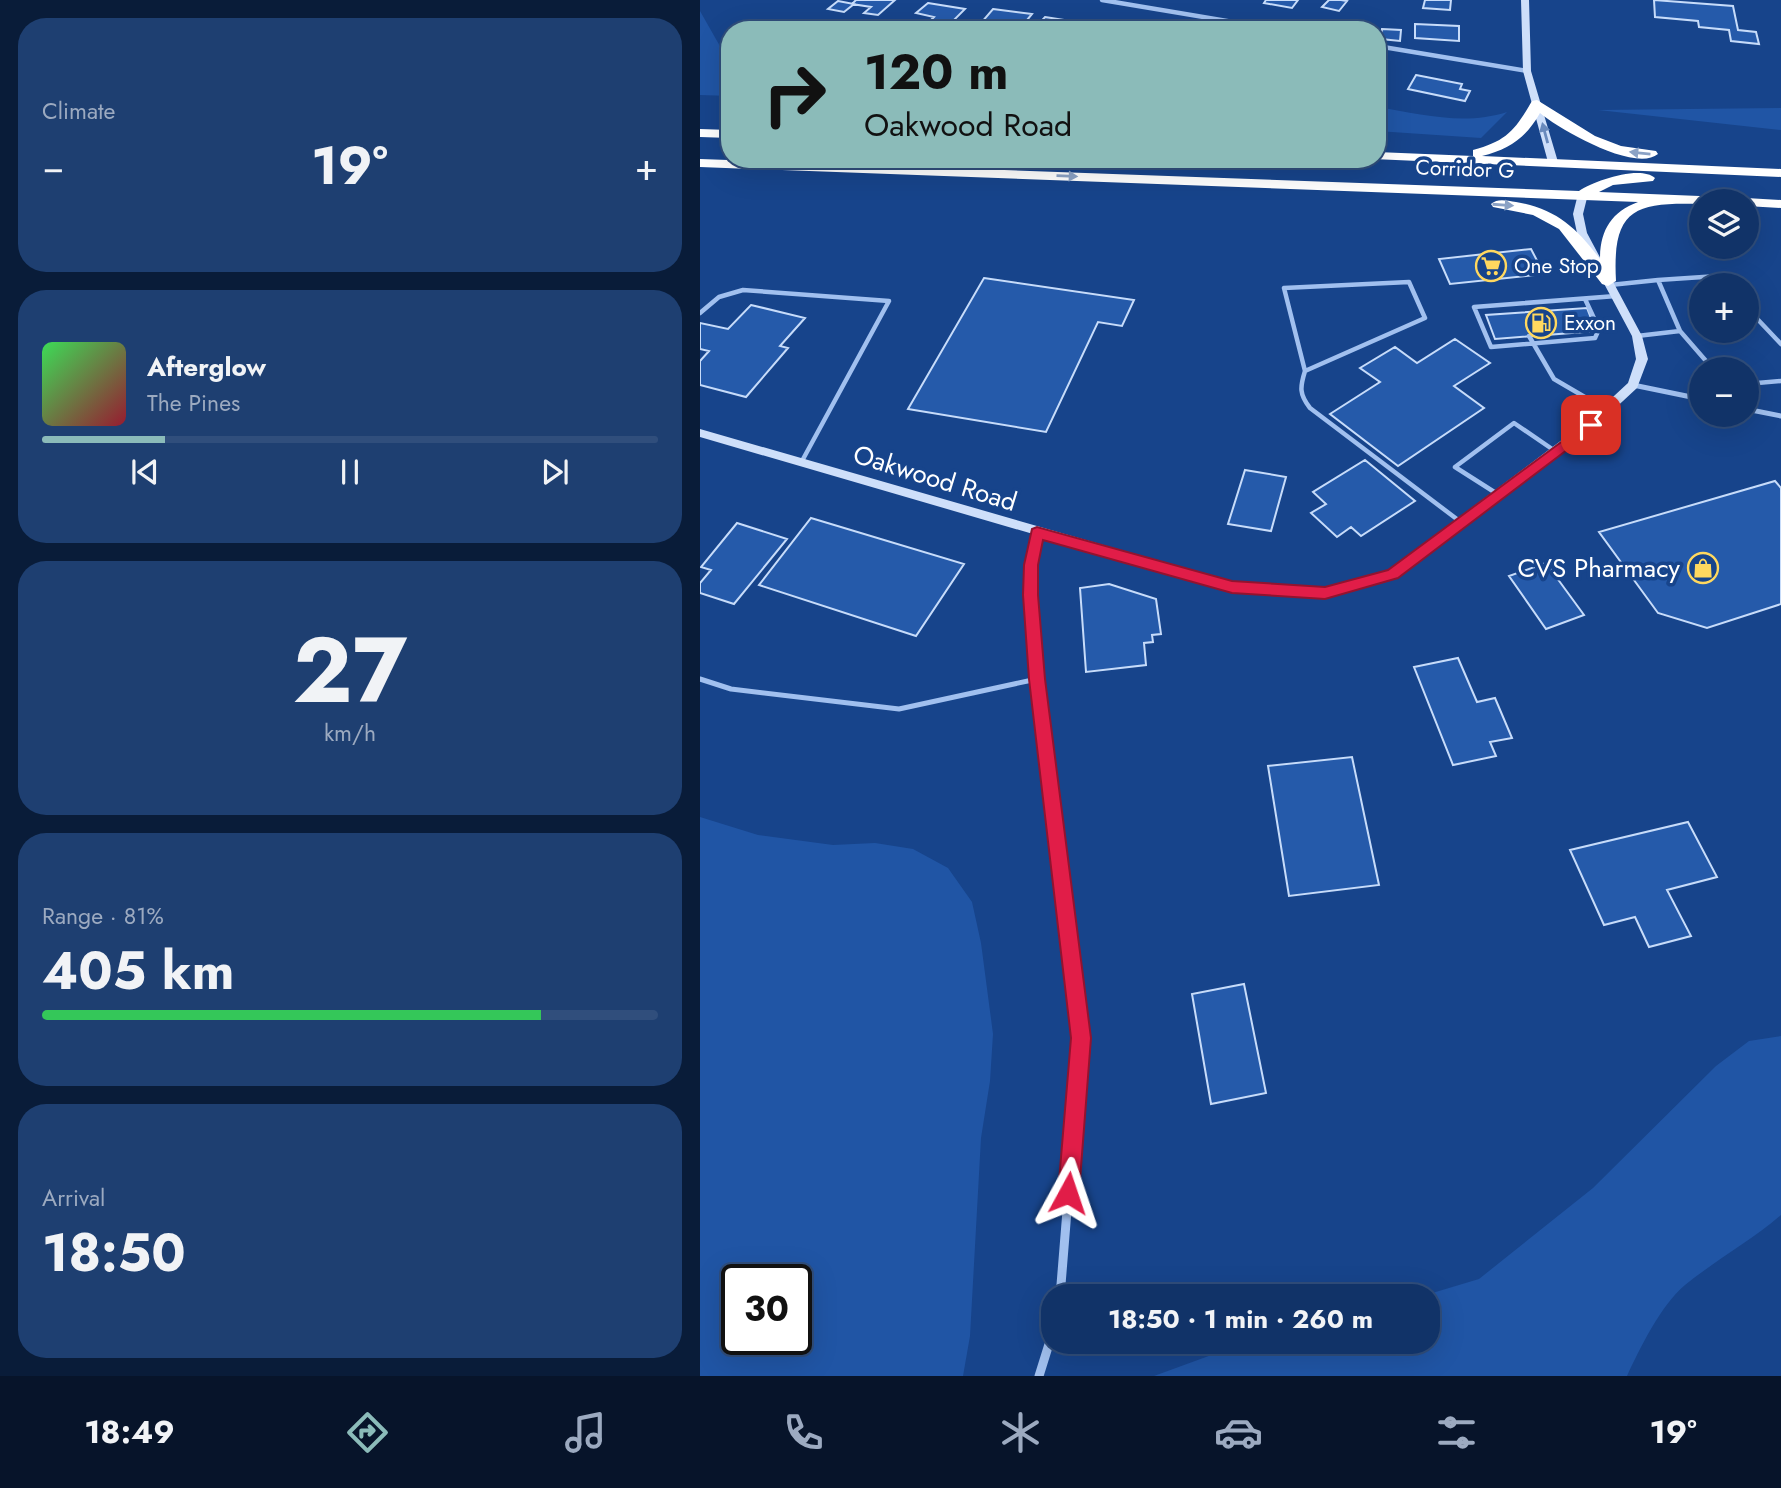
<!DOCTYPE html>
<meta charset="utf-8">
<style>
body{margin:0;font-family:Jost,sans-serif;background:#1e3f71;color:#f1f3f6;height:100vh;display:flex;flex-direction:column;font-size:26px;white-space:nowrap}
*{box-sizing:border-box;margin:0}
p{font-size:23px;color:#9caac0}
.icon{flex:none;width:38px;height:38px;fill:none;stroke:currentColor;stroke-width:2;stroke-linecap:round;stroke-linejoin:round}
.map{position:relative;flex:1;overflow:hidden}
.sheet{display:flex;flex-direction:column;gap:18px;padding:18px;background:#091c39;width:700px}
.sheet>*{flex:none}
.hud{position:absolute;left:21px;top:21px;width:665px;height:147px;border-radius:28px;box-shadow:0 7px 28px #0002,0 0 0 2px #304e7c;background:#8bbbb9;color:#111;overflow:hidden}
.tools{position:absolute;left:989px;top:189px;display:grid;gap:14px}
.tools a{display:grid;place-items:center;width:70px;height:70px;border-radius:50%;background:#113368;box-shadow:0 7px 28px #0002,0 0 0 2px #304e7c;font-size:35px}
.speed{position:absolute;left:21px;top:1264px;display:flex;gap:14px;font-size:35px;font-weight:700;text-align:center}
.speed>*{display:grid;place-content:center;width:91px;height:91px;border-radius:50%;background:#113368;box-shadow:0 7px 28px #0002,0 0 0 2px #304e7c;line-height:1}
.speed .limit{border:4px solid #111;border-radius:10px;background:#fff;color:#111}
.pin{position:absolute;display:grid;place-items:center;width:60px;height:60px;color:#fff;margin:-30px;border-radius:14px;box-shadow:0 4px 10px #0006}
.me{position:absolute;width:77px;margin:-38px;rotate:5deg;stroke-linejoin:round;filter:drop-shadow(0 0 5px #0008)}
.turn{display:flex;align-items:center;gap:24px;height:147px;padding:0 28px;font-size:32px}
.turn .icon{width:91px;height:91px;stroke-width:2.5}
.turn b{display:block;font-size:49px;line-height:60px}
.big{font-size:52px;font-weight:700;line-height:1.1}
.sheet .tile{flex:1;display:flex;flex-direction:column;justify-content:center;gap:10px;min-width:0;padding:0 24px;border-radius:28px;background:#1e3f71}
.sheet .dial{align-items:center;gap:0}
.dial b{font-size:91px;line-height:1}
.song{display:flex;align-items:center;gap:21px}
.cover{width:84px;height:84px;border-radius:10px;background:linear-gradient(135deg,hsl(130 70% 55%),hsl(350 70% 35%))}
.played{height:7px;border-radius:4px;background:linear-gradient(90deg,#8bbbb9 20%,#304e7c 20%)}
.keys{display:flex;justify-content:space-around;direction:ltr}
.heat{display:flex;justify-content:space-between;align-items:center;font-size:38px;direction:ltr}
.charge{height:10px;border-radius:5px;background:linear-gradient(90deg,#34c759 81%,#304e7c 0)}
.trip{position:absolute;left:341px;top:1284px;width:399px;height:70px;border-radius:28px;background:#113368;box-shadow:0 7px 28px #0002,0 0 0 2px #304e7c;font-weight:700;line-height:70px;text-align:center}
.tab-bar{display:flex;height:112px;justify-content:space-around;align-items:center;background:#07142a;color:#9caac0}
.tab-bar .icon{width:49px;height:49px}
.tab-bar .active{color:#8bbbb9}
.tab-bar b{font-size:32px;color:#f1f3f6}
main{display:flex;flex:1;min-height:0}
.map>svg:first-child{display:block}
</style>
<main>
<section class="sheet">
<div class="tile"><p>Climate</p>
<div class="heat"><a>−</a><b class="big">19°</b><a>+</a></div>
</div>
<div class="tile">
<div class="song"><i class="cover"></i><div><b>Afterglow</b><p>The Pines</p></div></div>
<div class="played"></div>
<div class="keys"><svg class="icon" aria-label="previous" viewBox="0 0 24 24"><path d="M18 5L8 12l10 7zM5 5v14"/></svg><svg class="icon" aria-label="pause" viewBox="0 0 24 24"><path d="M8 5v14M16 5v14"/></svg><svg class="icon" aria-label="next" viewBox="0 0 24 24"><path d="M6 5l10 7-10 7zM19 5v14"/></svg></div>
</div>
<div class="tile dial"><b>27</b><p>km/h</p></div>
<div class="tile"><p>Range · 81%</p><b class="big">405 km</b><div class="charge"></div></div>
<div class="tile"><p>Arrival</p><b class="big">18:50</b></div>
</section>
<div class="map">
<svg width="1081" height="1376" viewBox="0 0 1081 1376">
<rect width="100%" height="100%" fill="#17448b"/>
<!-- green -->
<path fill="#2055a5" fill-rule="evenodd" d="M 0,11 L 21,48 L 30,53 L 30,96 L 0,95 Z
M 677,107 C 721,114 764,126 807,112 L 781,138 L 677,131 Z
M 1081,108 L 1081,130 L 898,110 Z
M 0,817 L 58,835 L 133,845 L 175,843 L 213,849 L 248,868 L 272,902 L 281,943 L 293,1034 L 290,1081 L 281,1138 L 270,1336 L 263,1376 L 0,1376 ZM 96,1279 L 96,1339 L 37,1339 L 37,1279 Z
M 1081,1036 L 1081,1215 C 1051,1241 1016,1260 985,1285 C 961,1305 940,1348 927,1376 L 454,1376 L 547,1342 L 728,1342 L 728,1297 L 719,1297 L 779,1279 L 893,1188 L 1016,1066 L 1049,1041 Z"/>
<!-- building -->
<path fill="#255aaa" stroke="#c7dcfa" stroke-width="2" d="M 156,0 L 195,0 L 178,15 L 164,13 L 171,7 L 152,4 Z
M 566,0 L 598,0 L 592,8 L 564,3 Z
M 629,0 L 641,0 L 647,1 L 639,11 L 622,7 Z
M 725,0 L 751,0 L 750,10 L 723,8 Z
M 954,0 L 1033,6 L 1038,30 L 1056,32 L 1059,44 L 1031,41 L 1029,30 L 999,27 L 998,21 L 955,17 Z
M 138,1 L 154,4 L 144,12 L 128,9 Z
M 228,3 L 265,9 L 246,28 L 227,24 L 234,17 L 216,13 Z
M 293,9 L 332,14 L 319,30 L 275,30 Z
M 345,17 L 383,23 L 377,30 L 333,30 Z
M 715,24 L 759,26 L 759,41 L 715,38 Z
M 682,29 L 701,30 L 700,41 L 681,39 Z
M 716,75 L 762,84 L 760,89 L 770,91 L 765,101 L 708,89 Z
M 831,249 L 844,274 L 750,284 L 739,259 Z
M 284,278 L 434,300 L 422,326 L 398,322 L 346,432 L 208,409 Z
M 51,305 L 105,318 L 80,346 L 88,348 L 46,397 L 0,385 L 0,361 L 9,351 L 0,349 L 0,323 L 28,329 Z
M 887,308 L 896,331 L 795,339 L 786,315 Z
M 755,339 L 790,363 L 754,386 L 784,408 L 698,466 L 630,414 L 680,382 L 660,368 L 695,347 L 717,363 Z
M 665,460 L 715,501 L 661,536 L 651,527 L 637,537 L 611,513 L 626,504 L 613,492 Z
M 545,470 L 586,477 L 571,531 L 528,524 Z
M 1075,481 L 1081,488 L 1081,604 L 1007,628 L 958,613 L 899,532 Z
M 111,518 L 264,564 L 216,636 L 59,585 Z
M 37,523 L 87,539 L 34,604 L 0,593 L 0,583 L 11,570 L 1,567 Z
M 846,563 L 884,615 L 846,629 L 809,576 Z
M 409,584 L 456,599 L 461,634 L 452,635 L 453,642 L 444,643 L 446,665 L 386,672 L 380,588 Z
M 758,658 L 777,702 L 795,698 L 812,738 L 790,742 L 796,756 L 753,765 L 714,667 Z
M 652,757 L 679,885 L 589,896 L 568,766 Z
M 988,822 L 1017,877 L 967,890 L 991,936 L 949,947 L 935,917 L 904,925 L 870,850 Z
M 544,984 L 566,1093 L 511,1104 L 492,994 Z"/>
<g fill="none" stroke-linecap="round" stroke-linejoin="round">
<!-- lane-far1 -->
<path stroke="#a1c0ef" stroke-width="4.5" d="M 709,282 L 725,318 L 605,371 L 584,288 Z
M 910,285 L 958,280
M 885,299 L 899,329 L 895,338 L 791,347 L 774,307 L 916,296
M 1046,307 L 1081,344
M 0,313 L 19,297 L 43,290 L 189,301 L 102,461
M 829,336 L 854,379 L 907,410
M 937,336 L 980,331
M 1013,369 L 980,331 L 958,280 L 1018,276 L 1026,285
M 605,371 C 600,387 599,394 610,408 L 762,523
M 1046,384 L 1081,381
M 799,495 L 755,467 L 814,423 L 855,451"/>
<!-- lane -->
<path stroke="#a1c0ef" stroke-width="5" d="M 0,679 L 31,689 L 199,709 L 337,679"/>
<!-- street-far3 -->
<path stroke="#a1c0ef" stroke-width="4.5" d="M 402,0 L 581,30
M 677,46 L 827,71"/>
<!-- street-far2 -->
<path stroke="#a1c0ef" stroke-width="5" d="M 933,385 L 1001,399
M 1046,409 L 1081,416"/>
<!-- street-far1 -->
<path stroke="#a1c0ef" stroke-width="7" d="M 337,533 C 325,597 335,660 343,724 C 350,784 357,845 365,905"/>
<!-- street -->
<path stroke="#a1c0ef" stroke-width="9" d="M 360,1297 L 381,1038 L 364,903
M 339,1376 L 354,1328"/>
<!-- secondary -->
<path fill="#cedffa" fill-rule="evenodd" d="M 821,0 L 829,0 L 831,71 L 858,162 L 853,165 L 848,162 L 823,71 Z
M 883,191 L 888,194 L 883,214 L 887,233 L 942,336 L 948,359 L 937,388 L 895,427 L 698,578 L 625,598 L 532,592 L 0,437 L 0,429 L 532,582 L 625,588 L 689,570 L 887,421 L 928,383 L 936,359 L 932,336 L 877,233 L 873,214 L 878,194 Z"/>
<!-- highway -->
<path fill="#fff" fill-rule="evenodd" d="M 837,100 L 895,136 L 921,146 L 956,151 L 958,154 C 935,173 859,129 840,113 C 826,138 809,149 782,156 L 1081,169 L 1081,177 L 673,159 L 677,159 L 677,152 L 773,156 L 773,150 C 807,141 815,130 832,101 Z
M 0,129 L 30,130 L 30,138 L 0,137 Z
M 0,159 L 879,191 C 894,181 940,165 955,178 L 953,181 L 913,185 L 899,192 L 1025,197 L 1032,201 L 1001,201 L 1001,204 C 934,202 912,209 916,281 L 908,286 L 902,284 L 859,229 L 833,215 L 793,207 L 791,204 C 798,198 807,201 816,202 C 855,208 877,228 900,259 C 900,231 911,212 938,202 L 0,167 Z
M 1046,198 L 1081,200 L 1081,208 L 1046,206 L 1046,201 L 1039,201 Z"/>
</g>
<!-- one-way arrows -->
<defs><path id="oneway-solid" d="M-6-.8H1V-3.2L6.5 0L1 3.2V.8H-6Z" transform="scale(1.75)"/></defs>
<use fill="#698abd" href="#oneway-solid" transform="translate(845 133) rotate(-105)"/>
<g fill="#8ba2c5">
<use href="#oneway-solid" transform="translate(940 153) rotate(-174)"/>
<use href="#oneway-solid" transform="translate(367 176) rotate(2)"/>
<use href="#oneway-solid" transform="translate(803 205) rotate(4)"/>
</g>
<!-- route -->
<path fill="#e11d48" stroke="#92132f" stroke-width="2" d="M 891,420 L 896,421 L 896,428 L 698,578 L 625,599 L 532,593 L 343,540 L 338,565 L 338,595 L 345,679 L 391,1038 L 379,1193 L 376,1201 L 368,1204 L 361,1201 L 358,1193 L 371,1038 L 329,679 L 323,595 L 324,565 L 332,529 L 337,527 L 532,581 L 625,587 L 688,570 Z"/>
<!-- icons -->
<defs>
<g id="supermarket-ring" transform="scale(1.575)"><circle r="9.5" fill="#17448b" stroke="#ffd85f" stroke-width="1.5"/><path d="M-6-5.5h2.5l.6 2H6L4.5 2H-2.5L-4.4-4H-6ZM-1.5 3.2a1.3 1.3 0 1 0 .1 0ZM3 3.2a1.3 1.3 0 1 0 .1 0Z" fill="#ffd85f"/></g>
<g id="fuel-ring" transform="scale(1.575)"><circle r="9.5" fill="#17448b" stroke="#ffd85f" stroke-width="1.5"/><path d="M-5.5-6h7V0h2V4h1.3V-2.5L3-4.5l.8-.8L6-3V5H2.5V1h-1V6h-7ZM-4.2-4.7v3.2H.2V-4.7Z" fill="#ffd85f"/></g>
<g id="shop-ring" transform="scale(1.575)"><circle r="9.5" fill="#17448b" stroke="#ffd85f" stroke-width="1.5"/><path d="M-5-2.5h2.3a2.7 3.5 0 0 1 5.4 0H5L5.5 6h-11ZM-1.5-2.5h3a1.5 2.3 0 0 0-3 0Z" fill="#ffd85f"/></g>
</defs>
<g fill-rule="evenodd">
<use href="#supermarket-ring" x="791" y="266"/>
<use href="#fuel-ring" x="841" y="323"/>
<use href="#shop-ring" x="1003" y="568"/>
</g>
<g text-anchor="middle" dominant-baseline="central" stroke-width="7" stroke-linejoin="round" paint-order="stroke">
<!-- far-street labels -->
<g font-size="21" fill="#fff" stroke="#17448b">
<text transform="translate(765 169) rotate(2)">Corridor G</text>
</g>
<!-- far-poi labels -->
<g font-size="21" fill="#fff" stroke="#17448b" text-anchor="start">
<text x="814" y="266">One Stop</text>
<text x="864" y="323">Exxon</text>
</g>
<!-- street labels -->
<g font-size="26" fill="#fff" stroke="#17448b">
<text transform="translate(235 478) rotate(17)">Oakwood Road</text>
</g>
<!-- poi labels -->
<g font-size="26" fill="#fff" stroke="#17448b" text-anchor="end">
<text x="980" y="568">CVS Pharmacy</text>
</g>
</g>
</svg>
<div class="tools">
<a><svg class="icon" aria-label="layers" viewBox="0 0 24 24"><path d="M12 4l9 5-9 5-9-5zM3 14l9 5 9-5"/></svg></a>
<a>+</a>
<a>−</a>
</div>
<div class="speed"><div class="limit">30</div></div>
<div class="pin" style="left:891px;top:425px;background:#d93025"><svg class="icon" aria-label="arrive" viewBox="0 0 24 24"><path d="M6 21V4h12l-3 4 3 4H6"/></svg></div>
<svg class="me" style="left:368px;top:1193px" viewBox="-20 -20 40 40"><path d="M0-17L14 15 0 8-14 15z" fill="#e11d48" stroke="#fff" stroke-width="4"/></svg>
<div class="trip">18:50 · 1 min · 260 m</div>
<div class="hud">
<div class="turn"><svg class="icon" aria-label="right" viewBox="0 0 24 24"><path d="M7 20v-9h11M14 6l5 5-5 5"/></svg><div><b>120 m</b>Oakwood Road</div></div>
</div>
</div>
</main>
<nav class="tab-bar">
<b>18:49</b>
<svg class="icon active" aria-label="directions" viewBox="0 0 24 24"><path d="M12 3l9 9-9 9-9-9zM9 14v-3h6M13 9l2 2-2 2"/></svg>
<svg class="icon" aria-label="music" viewBox="0 0 24 24"><path d="M9 18V5l10-2v13"/><circle cx="6" cy="18" r="3"/><circle cx="16" cy="16" r="3"/></svg>
<svg class="icon" aria-label="phone" viewBox="0 0 24 24"><path d="M5 4h4l2 5-3 2q2 4 5 5l2-3 5 2v4C11 20 4 13 5 4z"/></svg>
<svg class="icon" aria-label="climate" viewBox="0 0 24 24"><path d="M12 3v18M4 7l16 10M4 17L20 7"/></svg>
<svg class="icon" aria-label="car" viewBox="0 0 24 24"><path d="M5 17H2v-5l4-1 3-4h7l3 4 3 1v5h-3M9 17h6M6 11h13"/><circle cx="7" cy="17" r="2"/><circle cx="17" cy="17" r="2"/></svg>
<svg class="icon" aria-label="filters" viewBox="0 0 24 24"><path d="M4 7h16M4 17h16"/><circle cx="9" cy="7" r="2"/><circle cx="15" cy="17" r="2"/></svg>
<b>19°</b>
</nav>
